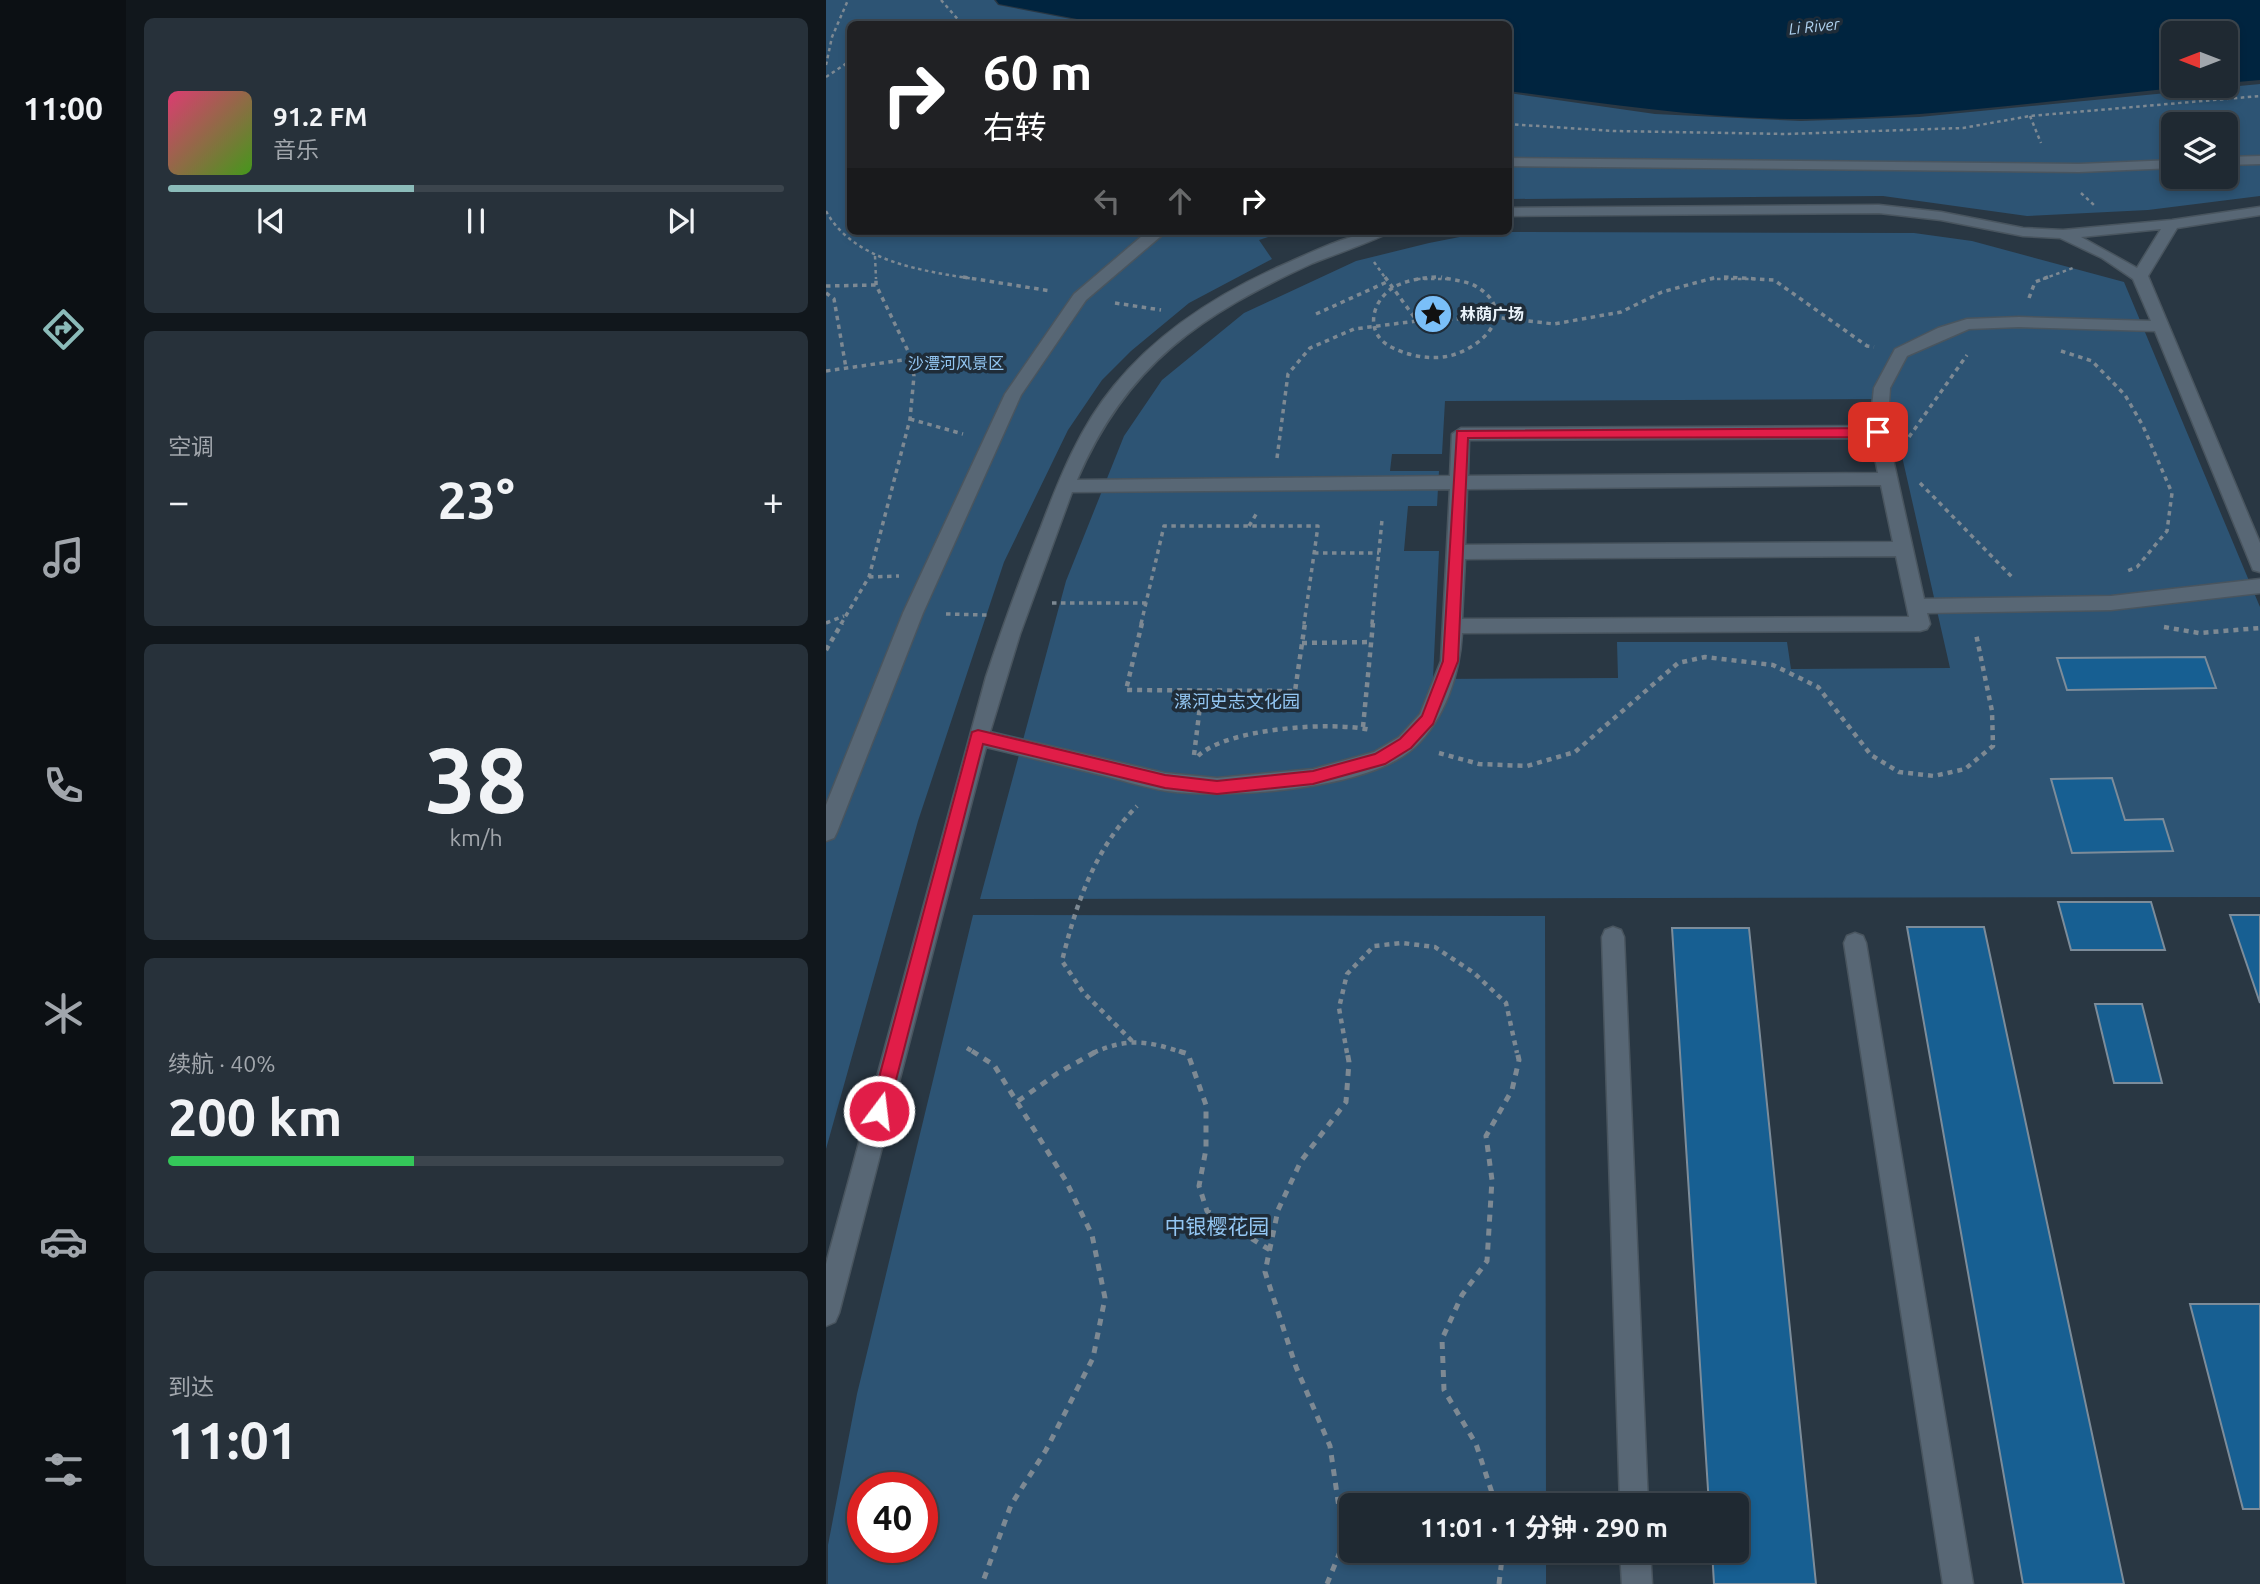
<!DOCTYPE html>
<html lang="zh">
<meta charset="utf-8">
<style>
body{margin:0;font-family:Ubuntu,"Noto Sans SC",sans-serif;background:#27313a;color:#f1f3f6;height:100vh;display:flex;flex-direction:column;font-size:26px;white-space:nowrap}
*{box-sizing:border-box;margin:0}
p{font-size:23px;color:#a1a6ac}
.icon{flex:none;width:38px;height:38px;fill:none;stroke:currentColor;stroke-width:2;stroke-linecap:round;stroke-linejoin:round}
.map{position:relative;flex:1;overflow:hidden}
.details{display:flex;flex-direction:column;gap:18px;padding:18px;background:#11171c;width:700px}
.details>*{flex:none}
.hud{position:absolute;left:21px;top:21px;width:665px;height:214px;border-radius:10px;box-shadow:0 4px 10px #0003,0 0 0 2px #3c454d;background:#202124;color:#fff;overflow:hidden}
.needle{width:46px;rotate:270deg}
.buttons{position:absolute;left:1335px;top:21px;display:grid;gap:14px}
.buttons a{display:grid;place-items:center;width:77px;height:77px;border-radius:10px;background:#1f2932;box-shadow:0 4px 10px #0003,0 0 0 2px #3c454d;font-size:35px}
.speed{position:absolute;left:21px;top:1472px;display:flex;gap:14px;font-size:35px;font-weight:700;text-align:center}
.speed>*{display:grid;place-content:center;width:91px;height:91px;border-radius:50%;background:#1f2932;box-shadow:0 4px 10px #0003,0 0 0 2px #3c454d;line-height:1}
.speed .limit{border:10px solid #d22;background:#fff;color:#111}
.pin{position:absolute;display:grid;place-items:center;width:60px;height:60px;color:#fff;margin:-30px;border-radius:14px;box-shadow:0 4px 10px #0006}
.me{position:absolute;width:77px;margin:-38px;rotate:15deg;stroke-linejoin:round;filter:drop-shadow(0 0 5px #0008)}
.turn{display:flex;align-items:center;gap:24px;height:147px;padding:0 21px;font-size:32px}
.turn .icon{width:91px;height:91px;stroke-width:2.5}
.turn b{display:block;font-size:49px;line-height:60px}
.lanes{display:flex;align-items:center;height:66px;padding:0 21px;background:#0003;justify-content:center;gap:35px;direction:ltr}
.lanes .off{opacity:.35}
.big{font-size:52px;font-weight:700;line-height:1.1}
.details .widget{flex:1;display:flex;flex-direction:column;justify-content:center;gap:10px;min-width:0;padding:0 24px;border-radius:10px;background:#27313a}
.details .dial{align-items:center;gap:0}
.dial b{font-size:91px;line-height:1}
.song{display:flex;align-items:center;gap:21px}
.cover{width:84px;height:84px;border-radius:10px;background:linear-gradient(135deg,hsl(340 70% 55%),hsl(100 70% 35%))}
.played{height:7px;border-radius:4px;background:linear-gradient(90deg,#8bbbb9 40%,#3c454d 40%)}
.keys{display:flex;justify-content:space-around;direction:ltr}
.heat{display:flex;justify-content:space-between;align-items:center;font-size:38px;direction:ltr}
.charge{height:10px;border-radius:5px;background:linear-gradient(90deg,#34c759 40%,#3c454d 0)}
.trip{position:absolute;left:513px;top:1493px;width:410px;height:70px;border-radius:10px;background:#1f2932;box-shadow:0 4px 10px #0003,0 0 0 2px #3c454d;font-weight:700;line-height:70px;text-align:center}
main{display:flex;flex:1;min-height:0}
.dock{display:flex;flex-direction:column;width:126px;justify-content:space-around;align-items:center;background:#0c1014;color:#a1a6ac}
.dock .icon{width:49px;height:49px}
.dock .current{color:#8bbbb9}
.dock b{font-size:32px;color:#f1f3f6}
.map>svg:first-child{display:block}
</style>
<main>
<nav class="dock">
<b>11:00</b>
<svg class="icon current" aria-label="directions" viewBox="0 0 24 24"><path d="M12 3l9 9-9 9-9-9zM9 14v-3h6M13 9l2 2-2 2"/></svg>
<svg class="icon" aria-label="music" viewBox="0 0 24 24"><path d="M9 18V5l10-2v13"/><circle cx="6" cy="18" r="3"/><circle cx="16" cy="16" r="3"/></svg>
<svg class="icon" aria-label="phone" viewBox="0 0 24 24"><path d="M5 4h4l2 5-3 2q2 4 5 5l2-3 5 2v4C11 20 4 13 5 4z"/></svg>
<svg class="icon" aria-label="climate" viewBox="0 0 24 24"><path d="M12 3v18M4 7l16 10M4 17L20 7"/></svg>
<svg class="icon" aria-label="car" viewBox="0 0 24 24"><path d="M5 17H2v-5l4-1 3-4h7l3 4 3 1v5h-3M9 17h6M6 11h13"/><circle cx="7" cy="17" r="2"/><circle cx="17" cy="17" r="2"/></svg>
<svg class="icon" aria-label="filters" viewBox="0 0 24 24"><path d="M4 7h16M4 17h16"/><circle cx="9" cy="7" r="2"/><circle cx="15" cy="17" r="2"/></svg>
</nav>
<section class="details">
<div class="widget">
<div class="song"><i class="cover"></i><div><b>91.2 FM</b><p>音乐</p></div></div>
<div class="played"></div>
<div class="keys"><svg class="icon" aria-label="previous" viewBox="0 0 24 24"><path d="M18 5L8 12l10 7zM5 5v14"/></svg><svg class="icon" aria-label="pause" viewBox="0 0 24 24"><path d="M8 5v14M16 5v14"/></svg><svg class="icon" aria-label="next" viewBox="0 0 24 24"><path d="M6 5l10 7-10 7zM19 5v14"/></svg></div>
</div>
<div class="widget"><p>空调</p>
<div class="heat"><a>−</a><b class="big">23°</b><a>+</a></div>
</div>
<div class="widget dial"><b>38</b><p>km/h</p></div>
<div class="widget"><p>续航 · 40%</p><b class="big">200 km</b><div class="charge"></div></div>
<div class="widget"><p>到达</p><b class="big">11:01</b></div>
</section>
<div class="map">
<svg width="1434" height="1584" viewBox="0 0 1434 1584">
<rect width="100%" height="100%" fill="#293743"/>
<!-- green -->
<path fill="#2d5474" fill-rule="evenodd" d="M 0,0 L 168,0 L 172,5 L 271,24 L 24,24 L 24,231 L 460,231 L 433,240 L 446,259 L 363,303 L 305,351 L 276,380 L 242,430 L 178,562 L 92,821 L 0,1149 Z
M 1434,84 L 1434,196 L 1322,210 L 1201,216 L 1057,196 L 683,199 L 683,93 L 829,114 L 975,121 L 1093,117 ZM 1348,124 L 1400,124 L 1400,177 L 1348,177 Z
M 659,232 L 1088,233 L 1146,241 L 1298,282 L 1434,607 L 1434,897 L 154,899 L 240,581 L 298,436 L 336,380 L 418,313 L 530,261 L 603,243 ZM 1063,399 L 1124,668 L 965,669 L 961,642 L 791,642 L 792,678 L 607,679 L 613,551 L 578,551 L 582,506 L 611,506 L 613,471 L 564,471 L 566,454 L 616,454 L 619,401 Z
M 147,915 L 719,916 L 720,1505 L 525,1505 L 525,1550 L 720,1551 L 720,1584 L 2,1584 L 2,1545 L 31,1394 ZM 37,1488 L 96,1488 L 96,1547 L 37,1547 Z"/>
<!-- water -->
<path fill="#00243f" d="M 170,0 L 1434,0 L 1434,80 L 1400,83 L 1400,33 L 1348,33 L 1348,86 L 1371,86 C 1241,98 1110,118 979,119 C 880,119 780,104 683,91 L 682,24 L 277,24 L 173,4 Z"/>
<!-- building -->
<path fill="#175f92" stroke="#7c8c9a" stroke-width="2" d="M 1379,657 L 1390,688 L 1241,690 L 1231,658 Z
M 1286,778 L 1299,820 L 1337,819 L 1347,851 L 1246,853 L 1225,779 Z
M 1232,902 L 1325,902 L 1339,950 L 1245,950 Z
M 1404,915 L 1434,915 L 1434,1003 Z
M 1081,927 L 1158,927 L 1298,1584 L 1197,1584 Z
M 846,928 L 923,928 L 990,1584 L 888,1584 L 886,1550 L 910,1550 L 910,1505 L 883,1505 Z
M 1269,1004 L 1316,1004 L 1336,1083 L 1288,1083 Z
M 1364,1304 L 1434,1304 L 1434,1509 L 1417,1509 Z"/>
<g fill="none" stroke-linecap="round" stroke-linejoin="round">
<!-- minor casing -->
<g stroke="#49555f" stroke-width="3">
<path id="minor" d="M 1434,156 L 1434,164 L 1400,165 L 1400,157 Z
M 682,158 L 1253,164 L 1348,160 L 1348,168 L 1253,172 L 682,166 Z
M 1053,205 L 1115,212 L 1197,228 L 1237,230 L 1346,220 L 1434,207 L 1434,215 L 1351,228 L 1322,276 L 1434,543 L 1434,572 L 1427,570 L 1425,565 L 1329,331 L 1193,327 L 1143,329 L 1081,356 L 1064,388 L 1061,432 L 1098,599 L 1285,596 L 1434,579 L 1434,593 L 1285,610 L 1101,613 L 1104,624 L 1101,629 L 1094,631 L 636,633 C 634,673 619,720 588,748 C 541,790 402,799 341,791 C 320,788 299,781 279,776 C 239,766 200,757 160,747 L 13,1313 L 9,1322 L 0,1326 L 0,1264 L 160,677 C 177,626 195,576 215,527 C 234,477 254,427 288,386 C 331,333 389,296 450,268 C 488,252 524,231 565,231 C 559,237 502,257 487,263 C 376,314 301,363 251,480 L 624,476 L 626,434 L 635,428 L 1044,426 L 1048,388 L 1069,349 L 1112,328 L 1141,319 L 1193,317 L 1325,321 L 1307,279 L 1276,258 L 1234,238 L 1197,236 L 1115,220 L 1053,213 L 682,216 L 682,208 ZM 1335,229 L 1311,268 L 1255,237 ZM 1045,438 L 1052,473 L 642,476 L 643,440 ZM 1055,485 L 1067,542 L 639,545 L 641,489 ZM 624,489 L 615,661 L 594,714 L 573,737 L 548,752 L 487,769 L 391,778 L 339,773 L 164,732 L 194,634 L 246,492 ZM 1070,556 L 1083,617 L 636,619 L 639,559 Z
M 322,231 L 341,231 L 260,300 L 195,395 L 97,613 L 11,832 L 8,838 L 0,841 L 0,805 L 77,613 L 179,394 L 248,294 Z
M 787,927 L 795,930 L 798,937 L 822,1505 L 794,1505 L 776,937 L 779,930 Z
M 1029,933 L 1037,936 L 1040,943 L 1147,1584 L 1117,1584 L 1018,943 L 1021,936 Z
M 794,1550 L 824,1550 L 826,1584 L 796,1584 Z"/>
</g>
<!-- path-far3 -->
<path stroke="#7d8993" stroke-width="2.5" stroke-dasharray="3.5 3.5" stroke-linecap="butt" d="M 115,0 L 136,24
M 0,65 L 6,37 L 22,0
M 0,77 L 24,61
M 1204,116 L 1215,143
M 682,124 L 787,131 L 961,134 L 1137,128 L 1204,116 L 1434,96
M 1255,193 L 1269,206
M 0,211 C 27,261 96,271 148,279
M 49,256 L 50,279
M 548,262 L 560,279
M 591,279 L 622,279
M 884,279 L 930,279
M 1217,279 L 1247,268"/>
<!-- path-far2 -->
<path stroke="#7d8993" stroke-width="3.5" stroke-dasharray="4.5 4.5" stroke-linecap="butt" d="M 137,277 L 225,291
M 559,277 L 591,321
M 610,277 C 595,278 581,280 568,287 C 545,301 538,333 565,347 C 582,356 605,360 623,356 C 656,348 693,313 651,287 C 642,281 626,280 615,277
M 898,277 L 948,280 L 1041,346 L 1048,347
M 0,286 L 50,285
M 0,293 L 8,299 L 20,368
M 1203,298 L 1209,282 L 1222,277
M 289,303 L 335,310
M 490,314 L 563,281
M 1235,351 L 1266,361 L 1299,395 L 1317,426 L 1346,493 L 1341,531 L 1311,567 L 1301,571
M 0,371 L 84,359
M 84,419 L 137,434
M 1083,437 L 1141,355
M 451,458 L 462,374 L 484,348 L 528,329 L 591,321 L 667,317 L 728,324 L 795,312 L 836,292 L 891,277
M 1094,483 L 1186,577
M 423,526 L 432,511
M 488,553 L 553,553
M 43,577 L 73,576
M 226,603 L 321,603
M 120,614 L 161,615
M 0,623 L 18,616
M 15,624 L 43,577 L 84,419 L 88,376 L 83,353 L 50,285 L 50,277
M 315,624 L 338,526 L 492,526 L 478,624
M 546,624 L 556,520"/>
<!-- path-far1 -->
<path stroke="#7d8993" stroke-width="4.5" stroke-dasharray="5 5" stroke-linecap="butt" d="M 316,623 L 300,690 L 469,691 L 479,623
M 1338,627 L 1373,633 L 1434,628
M 476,643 L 545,642
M 0,650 L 16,623
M 537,727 L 547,623
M 613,753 L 653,764 L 701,766 L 749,752 L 852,663 L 879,657 L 947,665 L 992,687 L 1045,755 L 1073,772 L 1108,776 L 1139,769 L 1167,746 L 1166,711 L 1150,634
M 368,755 L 376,690
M 372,756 C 401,728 506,721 545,730
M 306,1041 L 257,992 L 236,961 C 250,904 269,848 311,806
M 141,1048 L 149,1053
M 267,1053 C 303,1037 322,1041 358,1053
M 521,1053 L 513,1008 L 521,974 L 548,946 L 576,943 L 609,947 L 648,973 L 680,1003 L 691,1053"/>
<!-- path -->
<path stroke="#7d8993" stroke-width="5" stroke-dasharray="7 7" stroke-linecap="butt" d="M 146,1051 L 168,1065 L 240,1181 L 266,1235 L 279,1298 L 267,1358 L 220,1450 L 185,1505 L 156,1584
M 353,1051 L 362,1054 L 380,1105 L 380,1149 L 373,1186 L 381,1211 L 444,1250
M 192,1101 L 232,1073 L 271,1051
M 670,1505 L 650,1444 L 618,1390 L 616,1339 L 636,1295 L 661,1261 L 666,1180 L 660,1136 L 686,1090 L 693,1060 L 691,1051
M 501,1584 L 518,1542 L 504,1446 L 470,1367 L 439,1272 L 452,1210 L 475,1161 L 520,1102 L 523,1062 L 521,1051
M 673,1584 L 677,1550"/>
<!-- minor -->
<use href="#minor" fill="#586775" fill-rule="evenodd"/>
</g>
<!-- route -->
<path fill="#e11d48" stroke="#92132f" stroke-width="2" d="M 1052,428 L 1059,432 L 1052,437 L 642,438 L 632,661 L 607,724 L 585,748 L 559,764 L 487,784 L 391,794 L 339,788 L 157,744 L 62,1111 L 60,1117 L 53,1120 L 47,1117 L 44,1111 L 146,732 L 152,730 L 339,775 L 391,781 L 487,771 L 549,754 L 574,739 L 596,716 L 617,661 L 631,431 Z"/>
<!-- icons -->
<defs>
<g id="sight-disc" transform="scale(2.0125)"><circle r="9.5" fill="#7abff8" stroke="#1f2c38"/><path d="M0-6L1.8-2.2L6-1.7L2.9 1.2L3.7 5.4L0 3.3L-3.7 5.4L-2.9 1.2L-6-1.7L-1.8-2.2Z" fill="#111"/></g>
</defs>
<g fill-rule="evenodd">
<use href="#sight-disc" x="607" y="314"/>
</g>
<g text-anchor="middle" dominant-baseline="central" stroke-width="7" stroke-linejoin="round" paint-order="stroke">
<!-- far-water labels -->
<g font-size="16" font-style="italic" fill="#afd1ef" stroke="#1f2c38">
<text transform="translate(988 26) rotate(-6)">Li River</text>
</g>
<!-- far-poi labels -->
<g font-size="16" font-weight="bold" fill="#e9f2fa" stroke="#1f2c38" text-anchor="start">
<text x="634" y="314">林荫广场</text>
</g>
<!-- far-park labels -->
<g font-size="16" fill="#93c6f2" stroke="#1f2c38">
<text x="130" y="363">沙澧河风景区</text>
</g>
<!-- park labels -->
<g font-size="18" fill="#93c6f2" stroke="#1f2c38">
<text x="411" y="701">漯河史志文化园</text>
</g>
<!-- near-park labels -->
<g font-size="21" fill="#93c6f2" stroke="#1f2c38">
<text x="391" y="1226">中银樱花园</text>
</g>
</g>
</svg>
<div class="buttons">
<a><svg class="needle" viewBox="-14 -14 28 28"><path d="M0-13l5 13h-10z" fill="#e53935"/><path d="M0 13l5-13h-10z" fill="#a1a6ac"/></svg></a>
<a><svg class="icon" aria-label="layers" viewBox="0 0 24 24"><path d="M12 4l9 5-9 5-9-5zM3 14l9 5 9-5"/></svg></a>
</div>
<div class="speed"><div class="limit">40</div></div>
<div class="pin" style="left:1052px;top:432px;background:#d93025"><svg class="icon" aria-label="arrive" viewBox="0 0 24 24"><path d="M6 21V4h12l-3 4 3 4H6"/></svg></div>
<svg class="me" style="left:53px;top:1111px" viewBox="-20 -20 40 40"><circle r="17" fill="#e11d48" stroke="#fff" stroke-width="3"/><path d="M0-11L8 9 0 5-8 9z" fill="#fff"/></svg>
<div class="trip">11:01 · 1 分钟 · 290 m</div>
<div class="hud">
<div class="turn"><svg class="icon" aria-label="right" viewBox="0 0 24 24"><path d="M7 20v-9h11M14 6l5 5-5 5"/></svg><div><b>60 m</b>右转</div></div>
<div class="lanes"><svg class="icon off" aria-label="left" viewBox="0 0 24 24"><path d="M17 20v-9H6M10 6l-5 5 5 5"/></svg><svg class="icon off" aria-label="ahead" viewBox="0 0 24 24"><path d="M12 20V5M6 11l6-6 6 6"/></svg><svg class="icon" aria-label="right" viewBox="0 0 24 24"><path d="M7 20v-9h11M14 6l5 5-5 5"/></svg></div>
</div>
</div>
</main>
